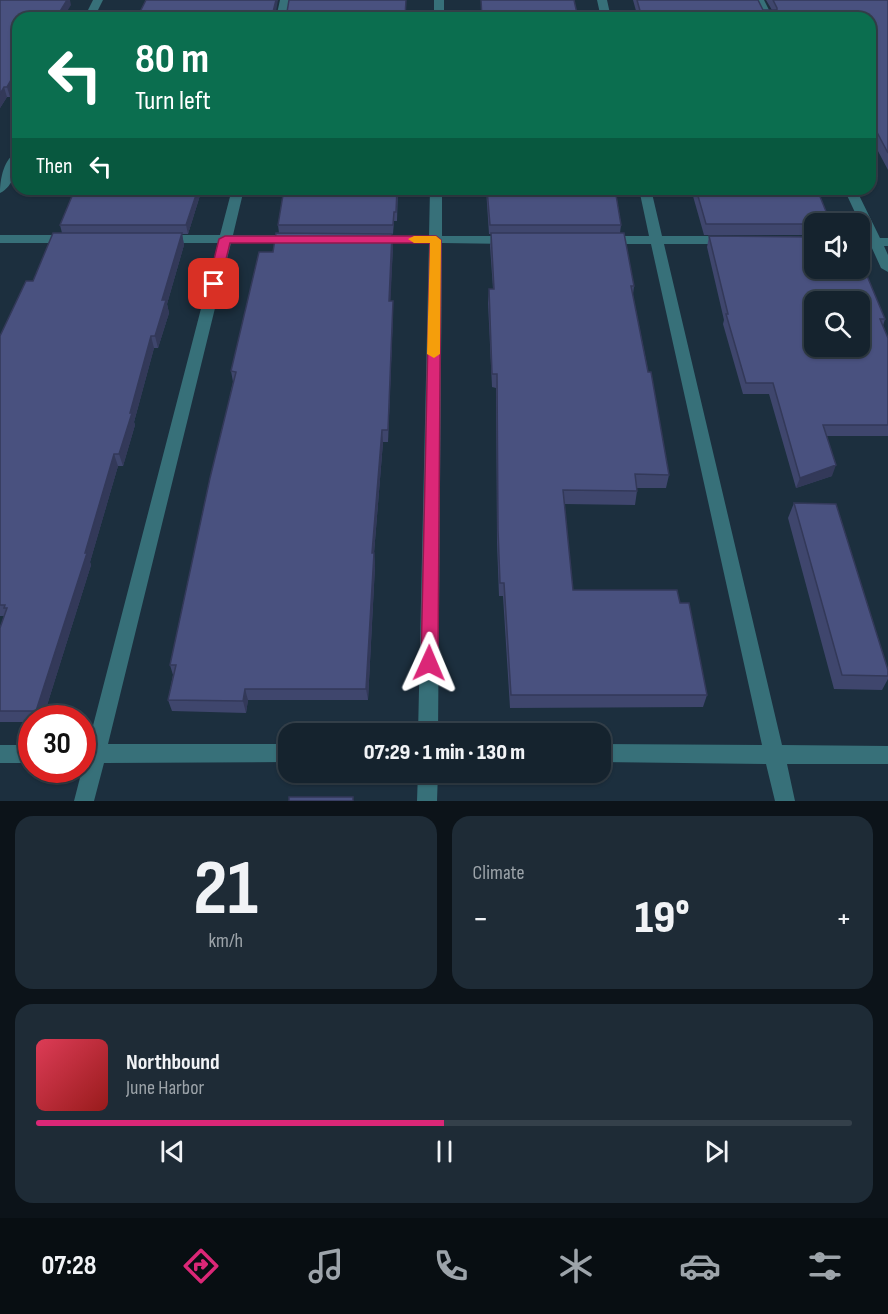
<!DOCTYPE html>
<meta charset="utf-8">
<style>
body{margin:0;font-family:"Sofia Sans Condensed",sans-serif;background:#1e2b36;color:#f1f3f6;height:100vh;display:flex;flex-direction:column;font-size:22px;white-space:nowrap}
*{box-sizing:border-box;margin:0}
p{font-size:20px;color:#9da4aa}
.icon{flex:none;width:33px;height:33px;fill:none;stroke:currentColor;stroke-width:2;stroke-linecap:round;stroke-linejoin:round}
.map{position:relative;height:801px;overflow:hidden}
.details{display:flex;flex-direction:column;gap:15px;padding:15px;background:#0c1319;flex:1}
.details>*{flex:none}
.banner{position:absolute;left:12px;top:12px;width:864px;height:183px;border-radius:18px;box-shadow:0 2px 4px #0004,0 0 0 2px #34404a;background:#0b6e4f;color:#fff;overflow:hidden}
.buttons{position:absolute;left:804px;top:213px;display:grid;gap:12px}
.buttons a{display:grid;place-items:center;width:66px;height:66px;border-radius:12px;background:#15232e;box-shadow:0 2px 4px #0004,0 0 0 2px #34404a;font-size:30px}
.speed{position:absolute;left:18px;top:705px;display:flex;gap:12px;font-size:30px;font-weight:700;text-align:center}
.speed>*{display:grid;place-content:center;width:78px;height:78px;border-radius:50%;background:#15232e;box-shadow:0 2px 4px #0004,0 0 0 2px #34404a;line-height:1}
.speed .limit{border:9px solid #d22;background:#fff;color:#111}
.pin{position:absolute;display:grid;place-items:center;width:51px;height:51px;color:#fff;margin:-26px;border-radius:12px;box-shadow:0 3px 9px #0006}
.me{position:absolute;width:66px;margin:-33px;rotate:1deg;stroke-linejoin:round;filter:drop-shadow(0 0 4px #0008)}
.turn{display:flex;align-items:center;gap:21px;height:126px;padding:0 24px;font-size:27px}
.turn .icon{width:78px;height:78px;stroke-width:2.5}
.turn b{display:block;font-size:42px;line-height:51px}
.then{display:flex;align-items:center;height:57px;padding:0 24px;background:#0003;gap:12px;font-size:22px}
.big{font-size:45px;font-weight:800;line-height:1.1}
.details .widget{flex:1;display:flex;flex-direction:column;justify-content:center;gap:9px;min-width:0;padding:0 21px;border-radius:18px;background:#1e2b36}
.details .dial{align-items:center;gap:0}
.dial b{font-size:78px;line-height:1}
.song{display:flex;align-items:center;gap:18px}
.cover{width:72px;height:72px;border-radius:9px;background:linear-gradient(135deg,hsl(350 70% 55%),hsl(0 70% 35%))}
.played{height:6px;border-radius:3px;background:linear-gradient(90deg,#db2777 50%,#34404a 50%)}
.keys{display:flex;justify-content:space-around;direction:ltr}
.heat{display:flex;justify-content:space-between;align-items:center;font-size:33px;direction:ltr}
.details .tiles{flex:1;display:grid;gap:15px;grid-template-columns:1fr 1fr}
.widget:last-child{grid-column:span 2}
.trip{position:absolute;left:278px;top:723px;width:333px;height:60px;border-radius:18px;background:#15232e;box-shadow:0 2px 4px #0004,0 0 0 2px #34404a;font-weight:800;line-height:60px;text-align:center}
.tabs{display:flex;height:96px;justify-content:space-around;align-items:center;background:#080e12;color:#9da4aa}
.tabs .icon{width:42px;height:42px}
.tabs .current{color:#db2777}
.tabs b{font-size:27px;color:#f1f3f6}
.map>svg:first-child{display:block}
</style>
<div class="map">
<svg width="888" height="801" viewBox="0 0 888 801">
<rect width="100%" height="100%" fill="#1c2f3e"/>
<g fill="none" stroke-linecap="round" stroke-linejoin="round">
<!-- minor -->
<path fill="#377079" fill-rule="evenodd" d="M 93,0 L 103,0 L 94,18 L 84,18 Z
M 280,0 L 290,0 L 286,18 L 276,18 Z
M 434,0 L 444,0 L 444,18 L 434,18 Z
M 597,0 L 607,0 L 611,18 L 601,18 Z
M 754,0 L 764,0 L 773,18 L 763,18 Z
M 18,152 C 18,165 14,187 0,193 C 0,179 4,157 18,152 Z
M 232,189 L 244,189 L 233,235 L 294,235 L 300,239 L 294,243 L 231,243 L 108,744 L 288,744 L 288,762 L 104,763 L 94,801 L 74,801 L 82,770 L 82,745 L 88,745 L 218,243 L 165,243 L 159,239 L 165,235 L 220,235 Z
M 430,189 L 442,189 L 442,236 L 510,236 L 516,240 L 510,244 L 442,243 L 438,734 L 418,734 L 429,243 L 372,243 L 366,239 L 372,235 L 429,236 Z
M 639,189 L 651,189 L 662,236 L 729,236 L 735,240 L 729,244 L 664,244 L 782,745 L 888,746 L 888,764 L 787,764 L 795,801 L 775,801 L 766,764 L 600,762 L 600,744 L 762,745 L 651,244 L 606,244 L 600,240 L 606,236 L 649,236 Z
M 844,189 L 856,189 L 880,238 L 888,238 L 888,246 L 884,246 L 888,255 L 888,272 L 881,268 L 871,246 L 860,246 L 860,238 L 867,238 Z
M 0,235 L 72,235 L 78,239 L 72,243 L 0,243 Z
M 0,745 L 32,745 L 32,763 L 0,763 Z
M 418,772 L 438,772 L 437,801 L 417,801 Z"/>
</g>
<!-- wall -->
<path fill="#3f466d" d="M 0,0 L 71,5 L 18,18 L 18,83 L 10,97 L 7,97 L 0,108 Z
M 633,0 L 758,0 L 763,10 L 772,10 L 766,0 L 888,0 L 888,170 L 870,136 L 870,18 L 638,18 Z
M 202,189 L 188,234 L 182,234 L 184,245 L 167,304 L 169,313 L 158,348 L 154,348 L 134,422 L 135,425 L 123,466 L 118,466 L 90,562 L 91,565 L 43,718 L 32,718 L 32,722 L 0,722 L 0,628 L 4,616 L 0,616 L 0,336 L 62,233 L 60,225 Z
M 284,189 L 398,189 L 397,221 L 394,221 L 393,234 L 368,234 L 393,246 L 390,301 L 393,301 L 393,313 L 388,442 L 383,442 L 374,553 L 375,566 L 368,700 L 248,700 L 246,713 L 172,711 L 168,700 L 173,675 L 170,665 L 233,382 L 231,371 L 279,233 L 278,225 Z
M 486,189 L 615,189 L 621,225 L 620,233 L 634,286 L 633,295 L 669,475 L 666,488 L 637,488 L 637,491 L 635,505 L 564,504 L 573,590 L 680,603 L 707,695 L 703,707 L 510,708 L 503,596 L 499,596 L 497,543 L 496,388 L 492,387 L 488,303 L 489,289 L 493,289 L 490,246 L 491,234 L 489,234 Z
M 691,189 L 817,189 L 814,235 L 704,235 Z
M 709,236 L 885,319 L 883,326 L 888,338 L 888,436 L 827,436 L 832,476 L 796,488 L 769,394 L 743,394 L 723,324 L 724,320 L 707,247 Z
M 794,503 L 888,670 L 888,679 L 882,690 L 834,689 L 788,518 Z"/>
<!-- shaded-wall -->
<path fill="#333959" d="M 65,0 L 70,0 L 71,5 L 63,18 L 56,18 Z
M 276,0 L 278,0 L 275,18 L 273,12 Z
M 18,68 L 18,83 L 10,97 L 7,87 Z
M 4,87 L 7,97 L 0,108 L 0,94 Z
M 198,189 L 202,189 L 188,234 L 186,225 Z
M 182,233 L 184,245 L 167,304 L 169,313 L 158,348 L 155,336 L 162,300 Z
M 392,234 L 393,246 L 390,313 L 389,301 Z
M 393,301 L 393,313 L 388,442 L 388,430 Z
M 151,336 L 154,348 L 134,422 L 135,425 L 123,466 L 119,454 Z
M 382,430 L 383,442 L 373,566 L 372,553 Z
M 114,454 L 118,466 L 90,562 L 91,565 L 43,718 L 40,718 L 36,711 Z
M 836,465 L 832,476 L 796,488 L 800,478 Z
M 374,553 L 375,566 L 368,700 L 366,689 Z
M 245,689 L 248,700 L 246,713 L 243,701 Z"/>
<!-- building -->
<path fill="#49517f" stroke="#333959" stroke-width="1.5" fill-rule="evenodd" d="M 0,0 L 67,0 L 56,18 L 18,18 L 18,68 L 7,87 L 4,87 L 0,94 Z
M 146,0 L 276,0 L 273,12 L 287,12 L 289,0 L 406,0 L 405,18 L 137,18 Z
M 481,0 L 574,0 L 578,18 L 482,18 Z
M 637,0 L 758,0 L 763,10 L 777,10 L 777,8 L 773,0 L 888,0 L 888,153 L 870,119 L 870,18 L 642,18 Z
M 75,189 L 198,189 L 186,225 L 60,225 Z
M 284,189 L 397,189 L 396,212 L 394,212 L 393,225 L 278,225 Z
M 487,189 L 615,189 L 621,225 L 490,225 Z
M 696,189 L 817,189 L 831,224 L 706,224 Z
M 53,233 L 182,233 L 162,300 L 166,300 L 155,336 L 151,336 L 130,413 L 132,413 L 119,454 L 114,454 L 85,553 L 87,553 L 36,711 L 0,711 L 0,628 L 7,608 L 4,608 L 5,605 L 0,605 L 0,336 L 26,281 L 33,281 Z
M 276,233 L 392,234 L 389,301 L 393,301 L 388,430 L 382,430 L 372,553 L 374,553 L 366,689 L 245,689 L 243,701 L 168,700 L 176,665 L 170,665 L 210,478 L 236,372 L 231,371 L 259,252 L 273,252 Z
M 491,233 L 624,233 L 634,286 L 631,286 L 648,372 L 651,372 L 669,475 L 635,474 L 637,491 L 563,490 L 573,590 L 677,590 L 680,603 L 689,603 L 707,695 L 511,695 L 504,583 L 500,583 L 498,530 L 497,374 L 492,374 L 489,289 L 494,289 Z
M 709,236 L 814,237 L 814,268 L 860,268 L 860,259 L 885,319 L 880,319 L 888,338 L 888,425 L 823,425 L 836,465 L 800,478 L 773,383 L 746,383 L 726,314 L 728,314 ZM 814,302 L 860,302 L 860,346 L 814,346 Z
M 794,503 L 836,504 L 888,670 L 888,676 L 842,675 Z
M 289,797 L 353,797 L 353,801 L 289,801 Z"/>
<!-- route -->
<path fill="#db2777" stroke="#8e194d" stroke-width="1.5" d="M 225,236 L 436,236 L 441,240 L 438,663 L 435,668 L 429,671 L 423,668 L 421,663 L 430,243 L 230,243 L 220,284 L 214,288 L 208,284 L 219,239 Z"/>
<!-- slow -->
<path fill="#f59e0b" d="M 436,236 L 441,240 L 440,354 L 434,358 L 427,354 L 430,243 L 414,243 L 408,239 L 414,236 Z"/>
</svg>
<div class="buttons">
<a><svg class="icon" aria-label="sound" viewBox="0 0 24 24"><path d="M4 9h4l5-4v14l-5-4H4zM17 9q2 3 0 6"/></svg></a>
<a><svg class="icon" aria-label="search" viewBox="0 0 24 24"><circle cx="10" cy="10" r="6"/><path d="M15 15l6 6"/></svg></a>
</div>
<div class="speed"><div class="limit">30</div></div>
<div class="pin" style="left:214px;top:284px;background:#d93025"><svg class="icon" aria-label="arrive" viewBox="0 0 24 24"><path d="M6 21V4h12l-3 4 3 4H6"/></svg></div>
<svg class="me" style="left:429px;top:663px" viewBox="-20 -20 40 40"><path d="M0-17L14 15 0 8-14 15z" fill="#db2777" stroke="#fff" stroke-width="4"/></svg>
<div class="trip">07:29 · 1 min · 130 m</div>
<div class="banner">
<div class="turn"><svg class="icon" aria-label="left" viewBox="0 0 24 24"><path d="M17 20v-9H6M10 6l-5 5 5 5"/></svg><div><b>80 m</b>Turn left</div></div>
<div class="then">Then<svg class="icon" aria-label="left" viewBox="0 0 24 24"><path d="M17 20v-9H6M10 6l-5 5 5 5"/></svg></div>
</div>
</div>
<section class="details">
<div class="tiles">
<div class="widget dial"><b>21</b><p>km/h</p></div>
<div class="widget"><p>Climate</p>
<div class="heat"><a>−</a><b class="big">19°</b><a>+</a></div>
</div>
<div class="widget">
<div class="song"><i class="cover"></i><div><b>Northbound</b><p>June Harbor</p></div></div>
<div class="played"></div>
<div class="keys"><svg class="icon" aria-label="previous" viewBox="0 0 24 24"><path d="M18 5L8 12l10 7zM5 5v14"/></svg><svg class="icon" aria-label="pause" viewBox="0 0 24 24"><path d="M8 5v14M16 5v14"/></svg><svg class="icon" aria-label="next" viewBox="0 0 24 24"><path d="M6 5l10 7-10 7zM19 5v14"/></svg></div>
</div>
</div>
</section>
<nav class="tabs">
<b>07:28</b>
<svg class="icon current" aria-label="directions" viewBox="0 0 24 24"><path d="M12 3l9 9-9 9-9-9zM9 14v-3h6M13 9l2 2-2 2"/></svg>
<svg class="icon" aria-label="music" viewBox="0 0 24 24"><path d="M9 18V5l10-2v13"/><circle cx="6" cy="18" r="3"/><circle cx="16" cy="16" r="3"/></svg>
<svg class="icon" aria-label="phone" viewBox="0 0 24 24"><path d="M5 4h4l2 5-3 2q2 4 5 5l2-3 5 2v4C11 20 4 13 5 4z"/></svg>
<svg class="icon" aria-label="climate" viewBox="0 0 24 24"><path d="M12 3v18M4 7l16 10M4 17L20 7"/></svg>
<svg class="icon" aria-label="car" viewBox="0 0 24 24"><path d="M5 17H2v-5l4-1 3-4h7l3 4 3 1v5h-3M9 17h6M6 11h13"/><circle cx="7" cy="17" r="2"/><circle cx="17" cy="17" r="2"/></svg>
<svg class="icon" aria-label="filters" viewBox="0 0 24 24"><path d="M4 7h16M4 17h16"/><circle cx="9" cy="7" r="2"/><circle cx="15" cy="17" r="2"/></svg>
</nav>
